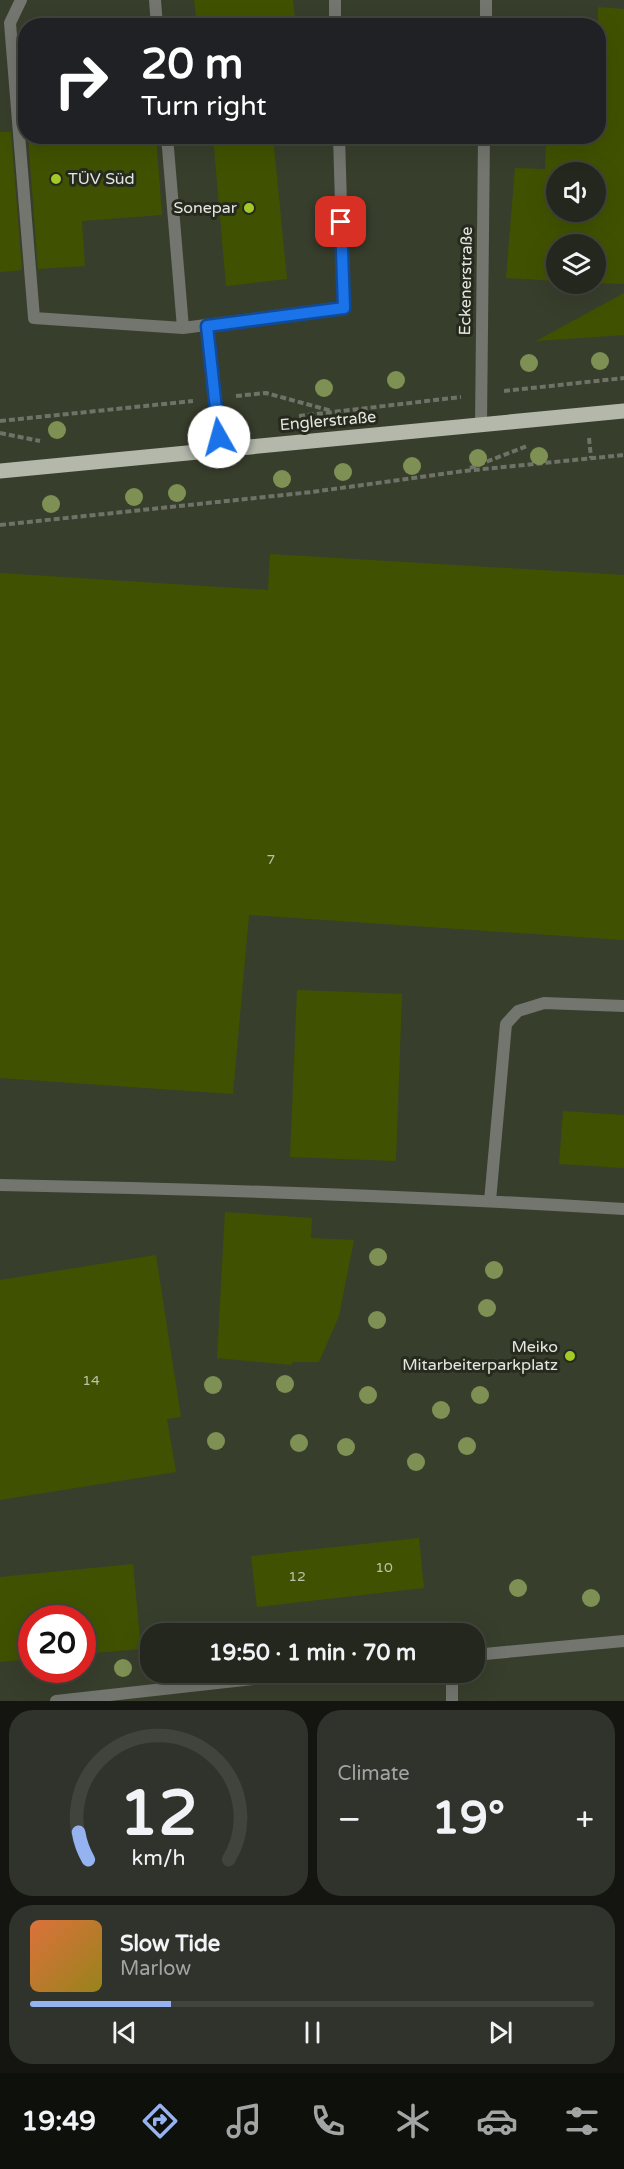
<!DOCTYPE html>
<meta charset="utf-8">
<style>
body{margin:0;font-family:"Varela Round",sans-serif;background:#30332b;color:#f1f3f6;height:100vh;display:flex;flex-direction:column;font-size:22px;white-space:nowrap}
*{box-sizing:border-box;margin:0}
p{font-size:20px;color:#a3a5a4}
.icon{flex:none;width:33px;height:33px;fill:none;stroke:currentColor;stroke-width:2;stroke-linecap:round;stroke-linejoin:round}
.map{position:relative;height:1701px;overflow:hidden}
.sheet{display:flex;flex-direction:column;gap:9px;padding:9px;background:#141510;flex:1}
.sheet>*{flex:none}
.top-card{position:absolute;left:18px;top:18px;width:588px;height:126px;border-radius:24px;box-shadow:0 6px 24px #0002,0 0 0 2px #41443c;background:#202124;color:#fff;overflow:hidden}
.buttons{position:absolute;left:546px;top:162px;display:grid;gap:12px}
.buttons a{display:grid;place-items:center;width:60px;height:60px;border-radius:50%;background:#24271e;box-shadow:0 6px 24px #0002,0 0 0 2px #41443c;font-size:30px}
.speed{position:absolute;left:18px;top:1605px;display:flex;gap:12px;font-size:30px;font-weight:700;text-align:center}
.speed>*{display:grid;place-content:center;width:78px;height:78px;border-radius:50%;background:#24271e;box-shadow:0 6px 24px #0002,0 0 0 2px #41443c;line-height:1}
.speed .limit{border:9px solid #d22;background:#fff;color:#111}
.pin{position:absolute;display:grid;place-items:center;width:51px;height:51px;color:#fff;margin:-26px;border-radius:12px;box-shadow:0 3px 9px #0006}
.me{position:absolute;width:66px;margin:-33px;rotate:353deg;stroke-linejoin:round;filter:drop-shadow(0 0 4px #0008)}
.turn{display:flex;align-items:center;gap:21px;height:126px;padding:0 24px;font-size:27px}
.turn .icon{width:78px;height:78px;stroke-width:2.5}
.turn b{display:block;font-size:42px;line-height:51px}
.big{font-size:45px;font-weight:700;line-height:1.1}
.sheet .card{flex:1;display:flex;flex-direction:column;justify-content:center;gap:9px;min-width:0;padding:0 21px;border-radius:24px;background:#30332b}
.sheet .dial{align-items:center;gap:0}
.dial svg{height:156px;overflow:visible;fill:none;stroke:#41443c;stroke-width:7;stroke-linecap:round;text-anchor:middle}
.dial text{fill:#f1f3f6;stroke:none}
.song{display:flex;align-items:center;gap:18px}
.cover{width:72px;height:72px;border-radius:9px;background:linear-gradient(135deg,hsl(20 70% 55%),hsl(50 70% 35%))}
.played{height:6px;border-radius:3px;background:linear-gradient(90deg,#95b2f1 25%,#41443c 25%)}
.keys{display:flex;justify-content:space-around;direction:ltr}
.heat{display:flex;justify-content:space-between;align-items:center;font-size:33px;direction:ltr}
.sheet .tiles{flex:1;display:grid;gap:9px;grid-template-columns:1fr 1fr}
.card:last-child{grid-column:span 2}
.trip{position:absolute;left:140px;top:1623px;width:345px;height:60px;border-radius:24px;background:#24271e;box-shadow:0 6px 24px #0002,0 0 0 2px #41443c;font-weight:700;line-height:60px;text-align:center}
.tab-bar{display:flex;height:96px;justify-content:space-around;align-items:center;background:#0e100c;color:#a3a5a4}
.tab-bar .icon{width:42px;height:42px}
.tab-bar .current{color:#95b2f1}
.tab-bar b{font-size:27px;color:#f1f3f6}
.map>svg:first-child{display:block}
</style>
<div class="map">
<svg width="624" height="1701" viewBox="0 0 624 1701">
<rect width="100%" height="100%" fill="#303428"/>
<!-- built -->
<path fill="#383e2c" fill-rule="evenodd" d="M 0,0 L 624,0 L 624,1701 L 0,1701 ZM 26,26 L 598,26 L 598,136 L 26,136 ZM 556,172 L 596,172 L 596,212 L 556,212 ZM 556,244 L 596,244 L 596,284 L 556,284 ZM 32,1618 L 82,1618 L 82,1670 L 32,1670 ZM 150,1634 L 474,1634 L 474,1672 L 150,1672 Z"/>
<!-- building -->
<path fill="#405201" fill-rule="evenodd" d="M 194,0 L 293,0 L 296,26 L 197,26 Z
M 598,7 L 624,9 L 624,284 L 596,283 L 596,244 L 556,244 L 556,281 L 506,278 L 515,168 L 545,169 L 546,136 L 598,136 ZM 556,172 L 596,172 L 596,212 L 556,212 Z
M 0,132 L 11,132 L 22,270 L 0,272 Z
M 28,136 L 156,136 L 162,215 L 82,221 L 85,266 L 38,269 Z
M 213,136 L 273,136 L 287,279 L 226,286 Z
M 624,293 L 624,335 L 536,341 Z
M 270,554 L 624,575 L 624,940 L 249,915 L 233,1094 L 0,1078 L 0,573 L 268,590 Z
M 297,990 L 402,994 L 396,1161 L 290,1157 Z
M 563,1111 L 624,1115 L 624,1168 L 559,1164 Z
M 225,1212 L 312,1218 L 311,1238 L 354,1240 L 339,1316 L 319,1362 L 293,1362 L 291,1365 L 217,1358 Z
M 156,1255 L 181,1417 L 167,1419 L 176,1472 L 0,1500 L 0,1280 Z
M 419,1538 L 424,1588 L 257,1607 L 251,1556 Z
M 133,1564 L 141,1649 L 82,1654 L 82,1618 L 32,1618 L 32,1659 L 0,1662 L 0,1577 Z"/>
<g fill="none" stroke-linecap="round" stroke-linejoin="round">
<!-- path -->
<path stroke="#6e7267" stroke-width="4" stroke-dasharray="6 3" stroke-linecap="butt" d="M 504,391 L 624,378
M 236,396 L 266,393 L 332,411
M 299,416 L 461,397
M 0,421 L 193,401
M 0,433 L 40,441
M 589,438 L 591,458
M 470,468 L 527,446
M 0,525 L 312,492 L 464,471 L 624,455"/>
<!-- service -->
<path stroke="#73756f" stroke-width="12" d="M 21,0 L 10,23 L 34,318 L 183,328 L 344,307 L 339,136
M 155,0 L 157,26
M 335,0 L 335,26
M 167,136 L 183,328
M 207,326 L 221,450
M 0,1185 C 208,1189 416,1196 624,1209
M 490,1201 L 506,1024 L 518,1011 L 544,1003 L 624,1006"/>
<!-- minor -->
<path stroke="#73756f" stroke-width="12" d="M 486,26 L 486,0
M 481,425 L 484,136
M 474,1655 L 624,1641
M 56,1701 L 317,1672
M 452,1701 L 452,1672"/>
<!-- primary -->
<path stroke="#b4b8ab" stroke-width="15" d="M 0,471 L 624,411"/>
</g>
<!-- trees -->
<g fill="#7e9054">
<circle cx="600" cy="361" r="9"/>
<circle cx="529" cy="363" r="9"/>
<circle cx="396" cy="380" r="9"/>
<circle cx="324" cy="388" r="9"/>
<circle cx="57" cy="430" r="9"/>
<circle cx="539" cy="456" r="9"/>
<circle cx="478" cy="458" r="9"/>
<circle cx="412" cy="466" r="9"/>
<circle cx="343" cy="472" r="9"/>
<circle cx="282" cy="479" r="9"/>
<circle cx="177" cy="493" r="9"/>
<circle cx="134" cy="497" r="9"/>
<circle cx="51" cy="504" r="9"/>
<circle cx="378" cy="1257" r="9"/>
<circle cx="494" cy="1270" r="9"/>
<circle cx="487" cy="1308" r="9"/>
<circle cx="377" cy="1320" r="9"/>
<circle cx="285" cy="1384" r="9"/>
<circle cx="213" cy="1385" r="9"/>
<circle cx="368" cy="1395" r="9"/>
<circle cx="480" cy="1395" r="9"/>
<circle cx="441" cy="1410" r="9"/>
<circle cx="216" cy="1441" r="9"/>
<circle cx="299" cy="1443" r="9"/>
<circle cx="467" cy="1446" r="9"/>
<circle cx="346" cy="1447" r="9"/>
<circle cx="416" cy="1462" r="9"/>
<circle cx="518" cy="1588" r="9"/>
<circle cx="591" cy="1598" r="9"/>
<circle cx="123" cy="1668" r="9"/>
</g>
<g fill="none" stroke-linecap="round" stroke-linejoin="round">
<!-- route casing -->
<g stroke="#114b97" stroke-width="15">
<path id="route" d="M 219,437 L 207,326 L 344,308 L 341,222"/>
</g>
<!-- route -->
<use href="#route" stroke="#1a73e8" stroke-width="10"/>
</g>
<!-- markers -->
<g fill="#a3c927" stroke="#262a1e" stroke-width="2">
<circle cx="56" cy="179" r="6"/>
<circle cx="249" cy="208" r="6"/>
<circle cx="570" cy="1356" r="6"/>
</g>
<g text-anchor="middle" dominant-baseline="central" stroke-width="6" stroke-linejoin="round" paint-order="stroke">
<!-- number labels -->
<g font-size="14" fill="#bbc2a8">
<text x="271" y="859">7</text>
<text x="91" y="1380">14</text>
<text x="384" y="1567">10</text>
<text x="297" y="1576">12</text>
</g>
<!-- poi labels -->
<g font-size="16" fill="#e4e7df" stroke="#262a1e" text-anchor="end">
<text x="68" y="179" text-anchor="start">TÜV Süd</text>
<text x="237" y="208">Sonepar</text>
<text x="558" y="1347">Meiko<tspan x="558" dy="18">Mitarbeiterparkplatz</tspan></text>
</g>
<!-- street labels -->
<g font-size="16" fill="#e4e7df" stroke="#262a1e">
<text transform="translate(466 281) rotate(-89)">Eckenerstraße</text>
<text transform="translate(328 421) rotate(-5)">Englerstraße</text>
</g>
</g>
</svg>
<div class="buttons">
<a><svg class="icon" aria-label="sound" viewBox="0 0 24 24"><path d="M4 9h4l5-4v14l-5-4H4zM17 9q2 3 0 6"/></svg></a>
<a><svg class="icon" aria-label="layers" viewBox="0 0 24 24"><path d="M12 4l9 5-9 5-9-5zM3 14l9 5 9-5"/></svg></a>
</div>
<div class="speed"><div class="limit">20</div></div>
<div class="pin" style="left:341px;top:222px;background:#d93025"><svg class="icon" aria-label="arrive" viewBox="0 0 24 24"><path d="M6 21V4h12l-3 4 3 4H6"/></svg></div>
<svg class="me" style="left:219px;top:437px" viewBox="-20 -20 40 40"><circle r="19" fill="#fff"/><path d="M0-13L10 11 0 6-10 11z" fill="#1a73e8"/></svg>
<div class="trip">19:50 · 1 min · 70 m</div>
<div class="top-card">
<div class="turn"><svg class="icon" aria-label="right" viewBox="0 0 24 24"><path d="M7 20v-9h11M14 6l5 5-5 5"/></svg><div><b>20 m</b>Turn right</div></div>
</div>
</div>
<section class="sheet">
<div class="tiles">
<div class="card dial"><svg viewBox="0 0 100 80">
<path d="M14 69A42 42 0 1 1 86 69"/>
<path d="M14 69A42 42 0 0 1 9 55" stroke="#95b2f1"/>
<text x="50" y="56" font-size="32" font-weight="700">12</text>
<text x="50" y="72" font-size="11">km/h</text>
</svg></div>
<div class="card"><p>Climate</p>
<div class="heat"><a>−</a><b class="big">19°</b><a>+</a></div>
</div>
<div class="card">
<div class="song"><i class="cover"></i><div><b>Slow Tide</b><p>Marlow</p></div></div>
<div class="played"></div>
<div class="keys"><svg class="icon" aria-label="previous" viewBox="0 0 24 24"><path d="M18 5L8 12l10 7zM5 5v14"/></svg><svg class="icon" aria-label="pause" viewBox="0 0 24 24"><path d="M8 5v14M16 5v14"/></svg><svg class="icon" aria-label="next" viewBox="0 0 24 24"><path d="M6 5l10 7-10 7zM19 5v14"/></svg></div>
</div>
</div>
</section>
<nav class="tab-bar">
<b>19:49</b>
<svg class="icon current" aria-label="directions" viewBox="0 0 24 24"><path d="M12 3l9 9-9 9-9-9zM9 14v-3h6M13 9l2 2-2 2"/></svg>
<svg class="icon" aria-label="music" viewBox="0 0 24 24"><path d="M9 18V5l10-2v13"/><circle cx="6" cy="18" r="3"/><circle cx="16" cy="16" r="3"/></svg>
<svg class="icon" aria-label="phone" viewBox="0 0 24 24"><path d="M5 4h4l2 5-3 2q2 4 5 5l2-3 5 2v4C11 20 4 13 5 4z"/></svg>
<svg class="icon" aria-label="climate" viewBox="0 0 24 24"><path d="M12 3v18M4 7l16 10M4 17L20 7"/></svg>
<svg class="icon" aria-label="car" viewBox="0 0 24 24"><path d="M5 17H2v-5l4-1 3-4h7l3 4 3 1v5h-3M9 17h6M6 11h13"/><circle cx="7" cy="17" r="2"/><circle cx="17" cy="17" r="2"/></svg>
<svg class="icon" aria-label="filters" viewBox="0 0 24 24"><path d="M4 7h16M4 17h16"/><circle cx="9" cy="7" r="2"/><circle cx="15" cy="17" r="2"/></svg>
</nav>
